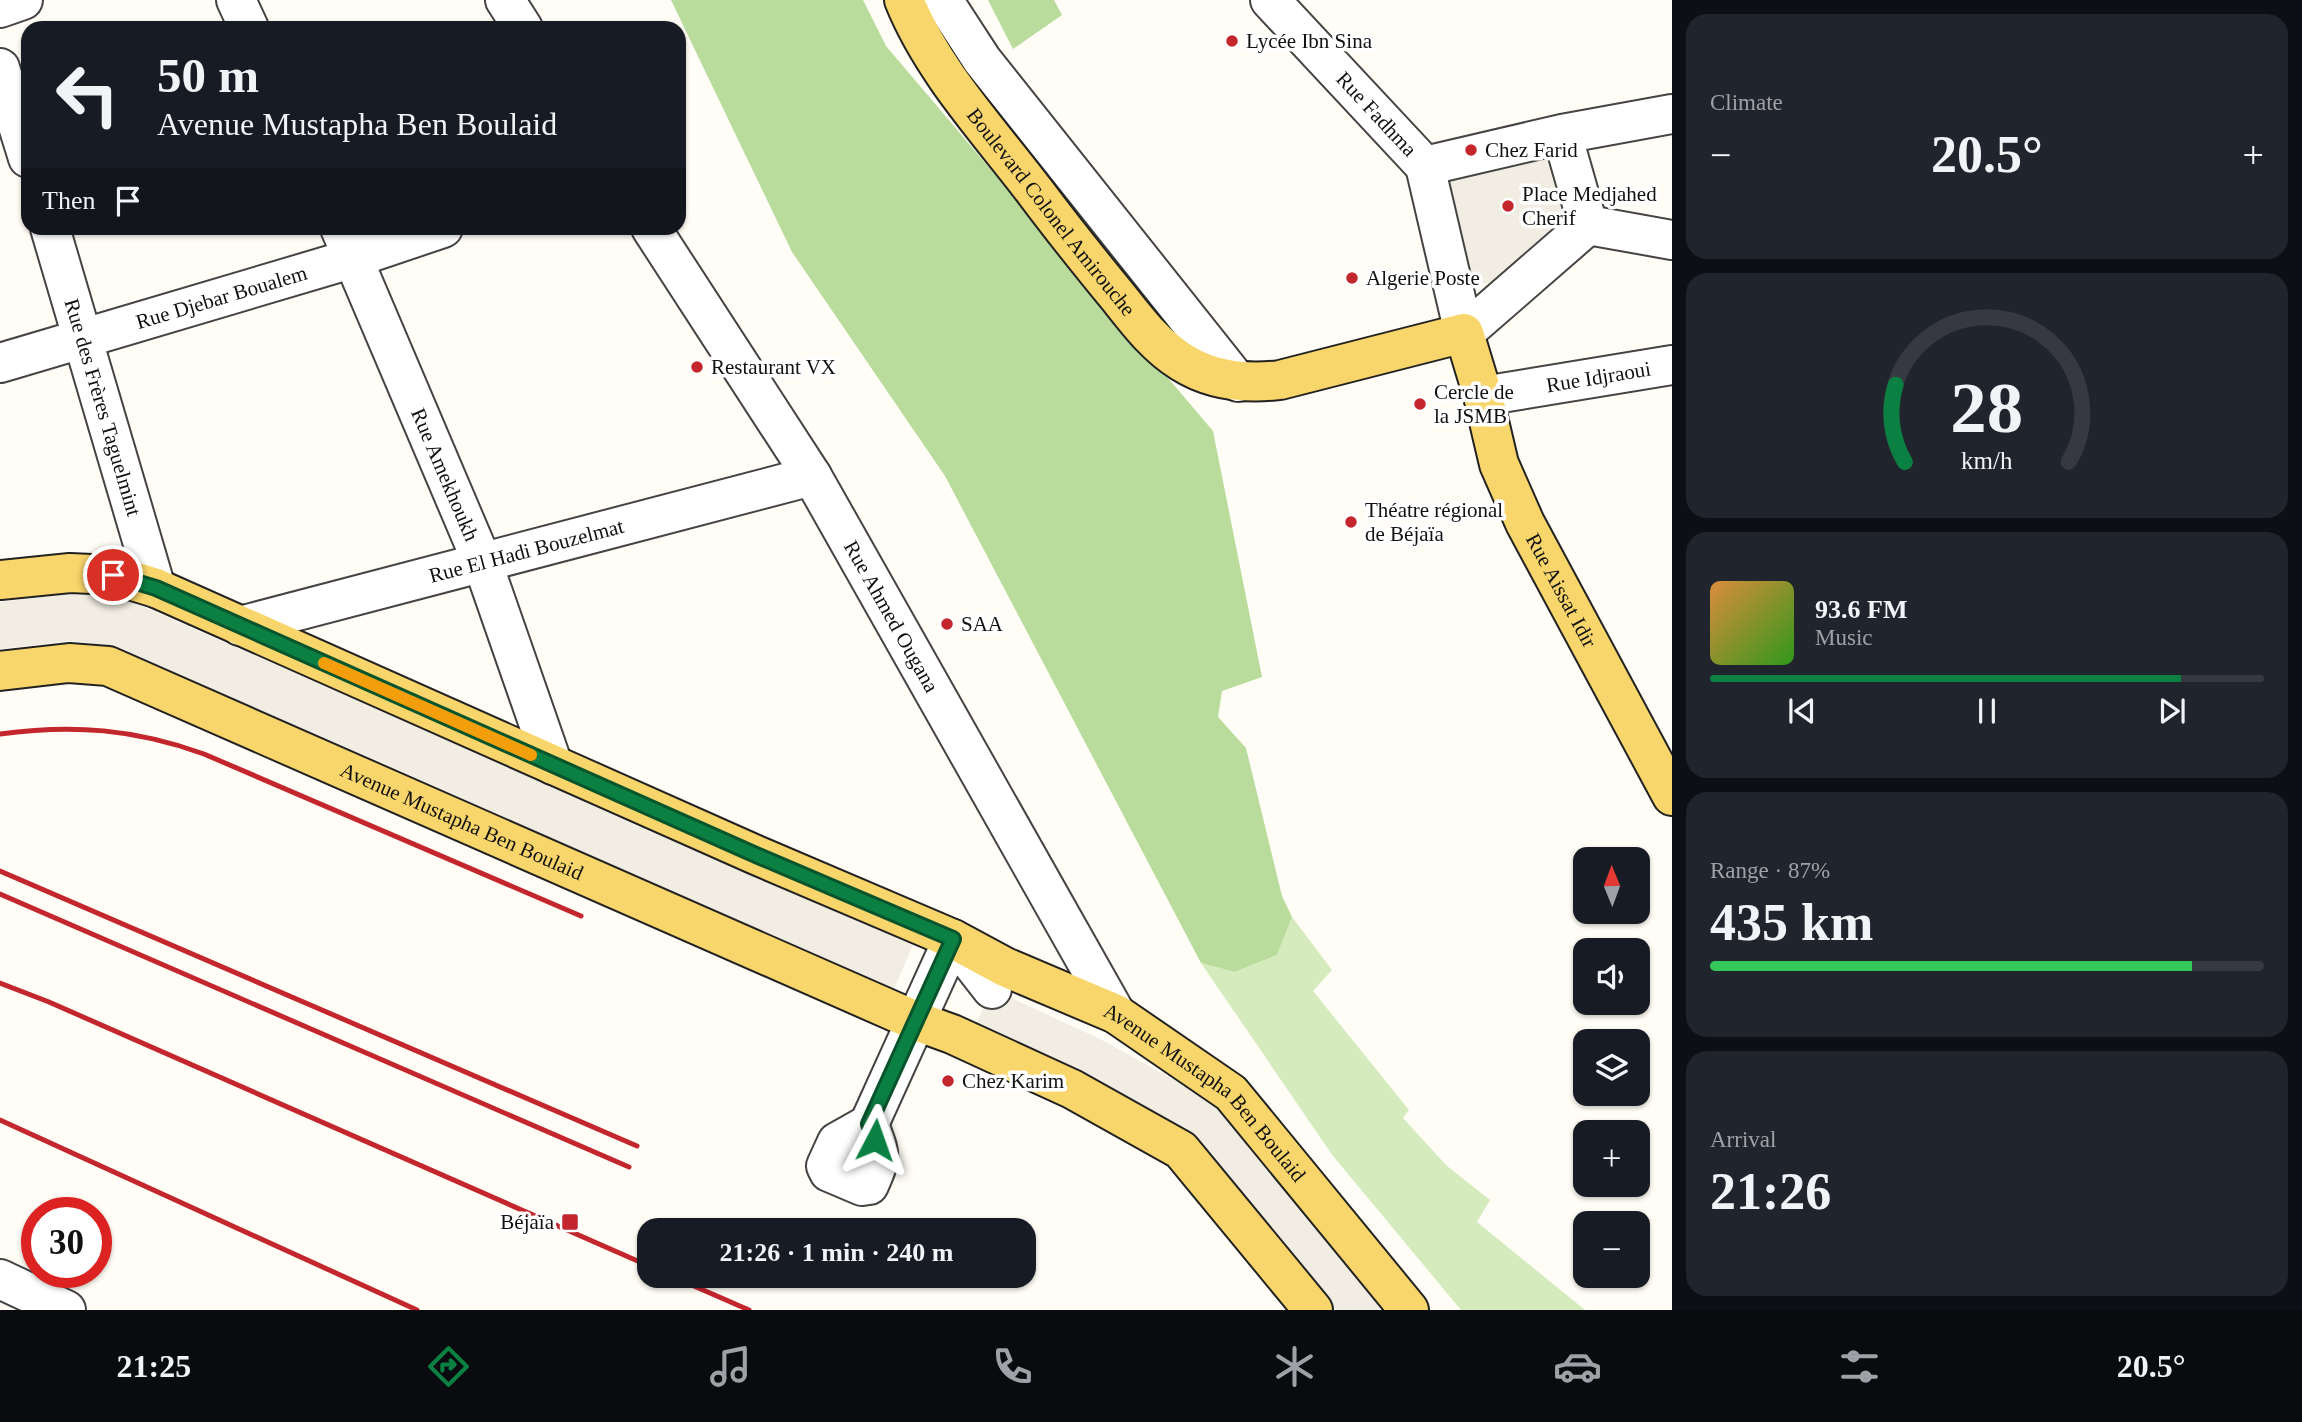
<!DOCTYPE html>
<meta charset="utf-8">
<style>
body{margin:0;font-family:"Times New Roman",serif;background:#20242c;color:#f1f3f6;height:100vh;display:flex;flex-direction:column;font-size:26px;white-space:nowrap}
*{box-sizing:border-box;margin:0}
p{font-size:23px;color:#9ea1a6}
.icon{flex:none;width:38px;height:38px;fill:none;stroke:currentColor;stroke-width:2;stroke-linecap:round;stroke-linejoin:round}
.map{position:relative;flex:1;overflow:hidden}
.side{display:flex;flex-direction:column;gap:14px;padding:14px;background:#0d0f14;width:630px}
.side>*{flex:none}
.top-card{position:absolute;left:21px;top:21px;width:665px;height:214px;border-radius:21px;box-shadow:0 2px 5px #0004;background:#171b24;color:#f1f3f6;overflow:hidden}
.needle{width:46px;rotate:359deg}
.fabs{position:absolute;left:1573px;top:847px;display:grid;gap:14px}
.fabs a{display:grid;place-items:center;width:77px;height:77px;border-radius:14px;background:#171b24;box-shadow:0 2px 5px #0004;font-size:35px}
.speed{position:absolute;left:21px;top:1197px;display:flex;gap:14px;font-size:35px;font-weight:700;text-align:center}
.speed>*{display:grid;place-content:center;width:91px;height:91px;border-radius:50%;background:#171b24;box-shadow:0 2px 5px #0004;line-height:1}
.speed .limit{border:10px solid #d22;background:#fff;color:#111}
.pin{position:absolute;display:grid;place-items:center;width:60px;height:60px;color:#fff;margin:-30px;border:4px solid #fff;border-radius:50%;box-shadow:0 2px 7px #0007}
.me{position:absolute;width:77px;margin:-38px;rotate:4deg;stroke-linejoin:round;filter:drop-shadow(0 0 5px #0008)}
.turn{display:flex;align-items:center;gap:24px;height:147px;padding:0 21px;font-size:32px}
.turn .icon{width:91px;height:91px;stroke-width:2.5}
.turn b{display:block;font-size:49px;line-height:60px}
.then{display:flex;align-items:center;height:66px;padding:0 21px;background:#0003;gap:14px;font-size:26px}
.big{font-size:52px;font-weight:700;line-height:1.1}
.side .card{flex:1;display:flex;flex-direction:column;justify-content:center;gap:10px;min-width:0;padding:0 24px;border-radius:21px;background:#20242c}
.side .dial{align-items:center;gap:0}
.dial svg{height:182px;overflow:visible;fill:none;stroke:#363941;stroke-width:7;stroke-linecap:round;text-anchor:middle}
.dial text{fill:#f1f3f6;stroke:none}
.song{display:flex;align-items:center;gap:21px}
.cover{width:84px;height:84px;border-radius:10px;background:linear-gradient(135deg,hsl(30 70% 55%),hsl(110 70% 35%))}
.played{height:7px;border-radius:4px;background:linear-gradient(90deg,#0b8043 85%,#363941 85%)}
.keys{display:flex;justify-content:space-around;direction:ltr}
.heat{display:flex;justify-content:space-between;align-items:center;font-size:38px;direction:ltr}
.charge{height:10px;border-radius:5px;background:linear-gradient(90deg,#34c759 87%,#363941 0)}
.trip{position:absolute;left:637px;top:1218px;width:399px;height:70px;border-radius:21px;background:#171b24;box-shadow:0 2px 5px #0004;font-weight:700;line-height:70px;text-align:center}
.menu{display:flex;height:112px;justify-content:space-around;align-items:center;background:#090b0e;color:#9ea1a6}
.menu .icon{width:49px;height:49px}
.menu .active{color:#0b8043}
.menu b{font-size:32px;color:#f1f3f6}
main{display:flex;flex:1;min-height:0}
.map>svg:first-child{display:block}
</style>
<main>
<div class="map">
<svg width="1672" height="1310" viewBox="0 0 1672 1310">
<rect width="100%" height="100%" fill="#fffdf5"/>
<!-- green -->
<path fill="#d5ebbd" d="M 1292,917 L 1332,970 L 1313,991 L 1409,1110 L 1403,1118 L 1447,1166 L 1490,1200 L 1477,1222 L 1585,1310 L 1461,1310 L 1333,1156 L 1201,963 L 1235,972 L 1277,955 Z"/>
<!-- forest -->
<path fill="#b9dc9c" d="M 671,0 L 863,0 L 886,46 L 1213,431 L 1262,677 L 1222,691 L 1218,717 L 1246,748 L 1282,896 L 1292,917 L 1277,955 L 1235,972 L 1201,963 L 945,476 L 792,252 Z
M 988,0 L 1054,0 L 1062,15 L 1013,49 Z"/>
<!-- plaza -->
<path fill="#f1ede2" d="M 1556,144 L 1577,222 L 1507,284 L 1475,283 L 1458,268 L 1443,178 Z
M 70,594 L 125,599 L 419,727 L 635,825 L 913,945 L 894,989 L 615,868 L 399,770 L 113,646 L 70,641 L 0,649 L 0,602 Z
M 992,989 L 1098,1038 L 1218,1104 L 1388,1310 L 1336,1310 L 1192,1136 L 975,1026 Z"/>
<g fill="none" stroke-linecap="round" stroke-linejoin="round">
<!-- minor casing -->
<g stroke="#444" stroke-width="42">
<g id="minor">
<path d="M 236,0 L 249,28"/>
<path d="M 505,0 L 523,28"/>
<path d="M 943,0 L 982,60 L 1238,382"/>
<path id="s1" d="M 1270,0 L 1425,166"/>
<path d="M 0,8 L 23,0"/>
<path d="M 0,68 L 28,158"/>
<path d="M 1562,134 L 1588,225 L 1464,333 L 1425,166 L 1562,134 L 1672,114"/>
<path d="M 1588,225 L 1672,240"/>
<path id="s2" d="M 50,228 L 156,588"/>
<path id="s3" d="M 340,228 L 483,564 L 553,765"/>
<path id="s4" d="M 651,228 L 812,476 L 1116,1014"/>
<path id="s5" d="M 0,363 L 354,258 L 443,228"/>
<path id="s6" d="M 1483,396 L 1672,365"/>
<path id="s7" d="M 240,626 L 812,476"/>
<path d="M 869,1124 L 953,939 L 992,989"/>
<path d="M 869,1124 C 880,1156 883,1154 869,1185 L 862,1186 L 829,1172 L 826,1166 L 837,1142 Z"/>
<path d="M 0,1279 L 66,1310"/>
</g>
</g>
<!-- major casing -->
<g stroke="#222" stroke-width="42">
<g id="major">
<path id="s8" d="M 904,0 C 933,72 990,132 1036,193 C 1063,229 1091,264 1119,298 C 1138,322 1156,346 1182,362 C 1212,381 1246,384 1280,380 L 1464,333 L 1483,396 L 1499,464 L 1525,523 L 1672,796"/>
<path id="s9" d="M 0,580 L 70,573 L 113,575 L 156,588 L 756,855 L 953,939 L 1005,967 L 1116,1014 L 1231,1093 L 1409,1310"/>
<path id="s10" d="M 0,671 L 69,663 L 108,666 L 916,1021 L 952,1034 L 1072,1089 L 1181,1150 L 1313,1310"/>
</g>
</g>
<!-- minor -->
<use href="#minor" stroke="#fff" stroke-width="38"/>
<!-- major -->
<use href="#major" stroke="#f9d66b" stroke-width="38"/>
<!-- rail -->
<path stroke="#c4262e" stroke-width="5" d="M 0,734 C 73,724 135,729 204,754 L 581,916
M 0,871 L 637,1146
M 0,894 L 629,1167
M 0,983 L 49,1002 L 649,1266
M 0,1120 L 417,1310
M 671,1276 L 749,1310"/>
</g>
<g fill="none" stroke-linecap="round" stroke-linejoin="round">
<!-- route casing -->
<g stroke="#07532c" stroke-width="18">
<path id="route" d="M 113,575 L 156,588 L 756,855 L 953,939 L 869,1124 L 875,1140"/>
</g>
<!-- route -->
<use href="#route" stroke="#0b8043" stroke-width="12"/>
<!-- slow -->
<path stroke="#f59e0b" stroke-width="12" d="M 324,663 L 531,755"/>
</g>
<!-- markers -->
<g fill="#c4262e" stroke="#fff" stroke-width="2.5">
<circle cx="1232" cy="41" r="7"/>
<circle cx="1471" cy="150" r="7"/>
<circle cx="1508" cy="206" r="7"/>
<circle cx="1352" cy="278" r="7"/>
<circle cx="697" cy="367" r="7"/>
<circle cx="1420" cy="404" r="7"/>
<circle cx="1351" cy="522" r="7"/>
<circle cx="947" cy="624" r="7"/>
<circle cx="948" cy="1081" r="7"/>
<rect x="561" y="1213" width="18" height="18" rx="3.5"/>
</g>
<g text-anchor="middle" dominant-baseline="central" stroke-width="7" stroke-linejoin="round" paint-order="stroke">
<!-- poi labels -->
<g font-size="21" fill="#111" stroke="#fff" text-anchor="start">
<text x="1246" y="41">Lycée Ibn Sina</text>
<text x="1485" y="150">Chez Farid</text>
<text x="1522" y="194">Place Medjahed<tspan x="1522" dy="24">Cherif</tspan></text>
<text x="1366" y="278">Algerie Poste</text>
<text x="711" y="367">Restaurant VX</text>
<text x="1434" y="392">Cercle de<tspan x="1434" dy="24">la JSMB</tspan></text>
<text x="1365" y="510">Théatre régional<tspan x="1365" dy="24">de Béjaïa</tspan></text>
<text x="961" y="624">SAA</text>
<text x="962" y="1081">Chez Karim</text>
<text x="554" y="1222" text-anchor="end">Béjaïa</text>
</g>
<!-- street labels -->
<g font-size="21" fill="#111" stroke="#fff">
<text stroke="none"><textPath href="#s1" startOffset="156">Rue Fadhma</textPath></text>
<text stroke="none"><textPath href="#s8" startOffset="259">Boulevard Colonel Amirouche</textPath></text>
<text stroke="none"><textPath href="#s5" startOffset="231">Rue Djebar Boualem</textPath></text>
<text stroke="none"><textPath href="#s6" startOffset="117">Rue Idjraoui</textPath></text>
<text stroke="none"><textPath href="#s2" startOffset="187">Rue des Frères Taguelmint</textPath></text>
<text stroke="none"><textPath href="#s3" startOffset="268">Rue Amekhoukh</textPath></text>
<text stroke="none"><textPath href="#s7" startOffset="296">Rue El Hadi Bouzelmat</textPath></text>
<text stroke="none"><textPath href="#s8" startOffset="1027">Rue Aissat Idir</textPath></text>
<text stroke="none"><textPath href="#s4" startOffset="457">Rue Ahmed Ougana</textPath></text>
<text stroke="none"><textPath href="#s10" startOffset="495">Avenue Mustapha Ben Boulaid</textPath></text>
<text stroke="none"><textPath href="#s9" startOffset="1328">Avenue Mustapha Ben Boulaid</textPath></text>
</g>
</g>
</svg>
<div class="fabs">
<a><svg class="needle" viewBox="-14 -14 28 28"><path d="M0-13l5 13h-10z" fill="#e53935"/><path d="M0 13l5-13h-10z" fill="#9ea1a6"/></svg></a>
<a><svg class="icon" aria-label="sound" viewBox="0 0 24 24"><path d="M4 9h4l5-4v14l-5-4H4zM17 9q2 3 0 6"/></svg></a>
<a><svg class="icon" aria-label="layers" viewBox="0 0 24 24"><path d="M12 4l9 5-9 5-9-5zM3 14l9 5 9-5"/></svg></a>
<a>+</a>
<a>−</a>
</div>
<div class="speed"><div class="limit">30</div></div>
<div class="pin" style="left:113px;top:575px;background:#d93025"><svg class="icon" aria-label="arrive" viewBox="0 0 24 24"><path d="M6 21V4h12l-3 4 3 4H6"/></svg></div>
<svg class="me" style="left:875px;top:1140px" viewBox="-20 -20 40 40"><path d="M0-17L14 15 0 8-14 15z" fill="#0b8043" stroke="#fff" stroke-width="4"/></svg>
<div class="trip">21:26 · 1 min · 240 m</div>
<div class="top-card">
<div class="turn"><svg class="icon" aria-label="left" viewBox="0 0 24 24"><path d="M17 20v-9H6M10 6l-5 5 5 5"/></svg><div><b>50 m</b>Avenue Mustapha Ben Boulaid</div></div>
<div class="then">Then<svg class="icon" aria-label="arrive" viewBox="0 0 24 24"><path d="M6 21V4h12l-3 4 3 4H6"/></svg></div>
</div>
</div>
<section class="side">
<div class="card"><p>Climate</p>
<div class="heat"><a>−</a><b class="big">20.5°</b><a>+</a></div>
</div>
<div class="card dial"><svg viewBox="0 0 100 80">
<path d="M14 69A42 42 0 1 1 86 69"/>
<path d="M14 69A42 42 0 0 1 10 35" stroke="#0b8043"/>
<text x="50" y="56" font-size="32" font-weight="700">28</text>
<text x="50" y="72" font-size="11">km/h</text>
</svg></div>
<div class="card">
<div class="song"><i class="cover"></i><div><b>93.6 FM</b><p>Music</p></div></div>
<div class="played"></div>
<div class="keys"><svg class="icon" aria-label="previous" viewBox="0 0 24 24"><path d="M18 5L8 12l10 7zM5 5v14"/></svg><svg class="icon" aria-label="pause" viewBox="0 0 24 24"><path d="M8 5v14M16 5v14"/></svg><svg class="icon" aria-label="next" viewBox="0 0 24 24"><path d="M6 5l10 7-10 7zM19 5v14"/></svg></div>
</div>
<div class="card"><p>Range · 87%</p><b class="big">435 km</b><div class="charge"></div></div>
<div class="card"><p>Arrival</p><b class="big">21:26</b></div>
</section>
</main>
<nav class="menu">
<b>21:25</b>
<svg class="icon active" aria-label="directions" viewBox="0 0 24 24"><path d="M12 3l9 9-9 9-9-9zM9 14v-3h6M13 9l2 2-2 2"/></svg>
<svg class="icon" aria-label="music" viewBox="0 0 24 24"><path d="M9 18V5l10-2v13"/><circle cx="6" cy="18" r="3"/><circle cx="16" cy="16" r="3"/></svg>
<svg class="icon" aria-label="phone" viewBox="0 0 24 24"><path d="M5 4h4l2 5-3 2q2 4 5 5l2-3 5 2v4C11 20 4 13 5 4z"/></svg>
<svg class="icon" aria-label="climate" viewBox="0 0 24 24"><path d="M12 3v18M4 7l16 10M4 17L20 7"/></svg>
<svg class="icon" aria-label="car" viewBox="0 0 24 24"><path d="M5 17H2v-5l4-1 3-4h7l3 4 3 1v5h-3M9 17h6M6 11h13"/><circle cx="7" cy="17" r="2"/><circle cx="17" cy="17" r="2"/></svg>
<svg class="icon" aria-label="filters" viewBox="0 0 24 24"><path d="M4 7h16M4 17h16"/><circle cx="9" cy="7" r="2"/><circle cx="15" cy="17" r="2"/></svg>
<b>20.5°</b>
</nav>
